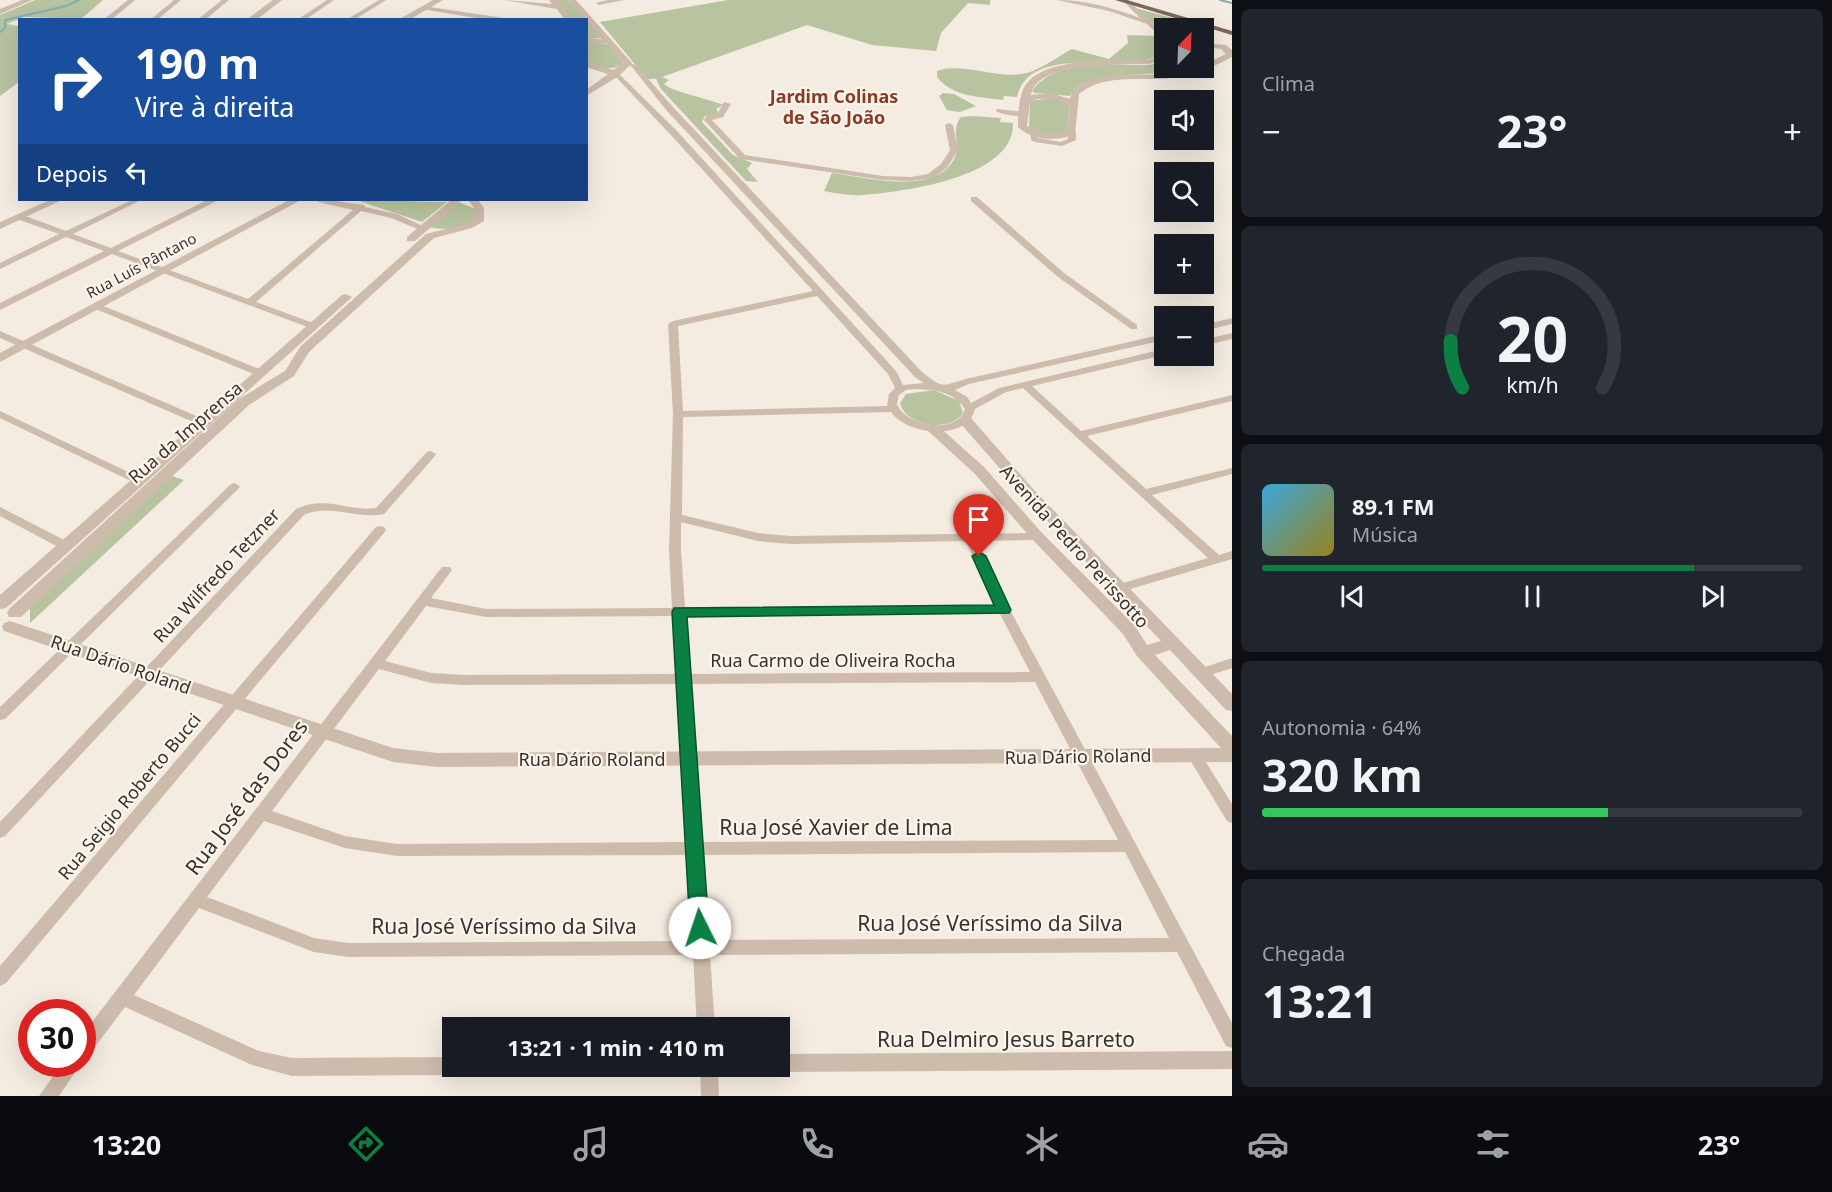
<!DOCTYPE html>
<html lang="pt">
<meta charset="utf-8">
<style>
body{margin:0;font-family:"Noto Sans",sans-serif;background:#20242c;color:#f1f3f6;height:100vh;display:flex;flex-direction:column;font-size:22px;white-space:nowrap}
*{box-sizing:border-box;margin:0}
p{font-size:20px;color:#9ea1a6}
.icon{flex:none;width:33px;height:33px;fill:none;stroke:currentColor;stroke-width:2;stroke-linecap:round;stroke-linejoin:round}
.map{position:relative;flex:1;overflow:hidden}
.details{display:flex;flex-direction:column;gap:9px;padding:9px;background:#0d0f14;width:600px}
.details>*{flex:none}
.top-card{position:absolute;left:18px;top:18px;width:570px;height:183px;border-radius:0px;box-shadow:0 6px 24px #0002;background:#1a4fa0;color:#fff;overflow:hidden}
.needle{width:39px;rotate:23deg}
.buttons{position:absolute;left:1154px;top:18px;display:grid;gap:12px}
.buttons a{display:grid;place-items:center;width:60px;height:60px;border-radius:0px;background:#171b24;box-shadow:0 6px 24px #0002;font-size:30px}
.speed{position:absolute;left:18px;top:999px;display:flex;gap:12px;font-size:30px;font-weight:700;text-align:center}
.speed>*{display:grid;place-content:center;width:78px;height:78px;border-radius:50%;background:#171b24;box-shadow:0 6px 24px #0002;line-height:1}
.speed .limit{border:9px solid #d22;background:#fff;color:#111}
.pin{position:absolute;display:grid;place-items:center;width:51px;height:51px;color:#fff;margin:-62px -26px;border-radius:50% 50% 50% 0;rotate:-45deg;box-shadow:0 0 6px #0007}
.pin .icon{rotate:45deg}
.me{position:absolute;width:66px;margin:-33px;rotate:356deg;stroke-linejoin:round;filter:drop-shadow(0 0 4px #0008)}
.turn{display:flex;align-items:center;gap:21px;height:126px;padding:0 18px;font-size:27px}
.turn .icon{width:78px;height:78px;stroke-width:2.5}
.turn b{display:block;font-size:42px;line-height:51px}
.then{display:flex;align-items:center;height:57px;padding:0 18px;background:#0003;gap:12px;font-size:22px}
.big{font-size:45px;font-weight:700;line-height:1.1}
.details .tile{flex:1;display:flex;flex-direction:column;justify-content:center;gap:9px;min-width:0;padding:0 21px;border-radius:9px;background:#20242c}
.details .dial{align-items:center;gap:0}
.dial svg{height:156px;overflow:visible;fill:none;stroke:#363941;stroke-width:7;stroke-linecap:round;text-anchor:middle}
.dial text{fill:#f1f3f6;stroke:none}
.song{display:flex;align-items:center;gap:18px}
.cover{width:72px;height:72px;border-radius:9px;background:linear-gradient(135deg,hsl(200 70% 55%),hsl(50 70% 35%))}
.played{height:6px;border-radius:3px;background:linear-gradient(90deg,#0b8043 80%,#363941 80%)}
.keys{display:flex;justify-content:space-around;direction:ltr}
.heat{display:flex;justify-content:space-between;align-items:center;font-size:33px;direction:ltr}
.charge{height:9px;border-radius:4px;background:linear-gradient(90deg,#34c759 64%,#363941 0)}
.trip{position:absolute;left:442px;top:1017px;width:348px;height:60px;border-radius:0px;background:#171b24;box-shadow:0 6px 24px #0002;font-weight:700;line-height:60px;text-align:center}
.menu{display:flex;height:96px;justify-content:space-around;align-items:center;background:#090b0e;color:#9ea1a6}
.menu .icon{width:42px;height:42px}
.menu .on{color:#0b8043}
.menu b{font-size:27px;color:#f1f3f6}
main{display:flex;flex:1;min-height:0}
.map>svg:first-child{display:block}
</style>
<main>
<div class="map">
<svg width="1232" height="1096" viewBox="0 0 1232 1096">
<rect width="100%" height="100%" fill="#f4ebe1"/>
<!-- green -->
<path fill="#b8c4a0" d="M 35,0 L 103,0 L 81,19 L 24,17 L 7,24 L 19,26 L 19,82 L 0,96 L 0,15 Z
M 555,0 L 568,0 L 603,38 L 587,39 L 586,20 L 571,19 Z
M 728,0 L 990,0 L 990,5 L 968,3 L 941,33 L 936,51 L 872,45 L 807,25 L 662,77 L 669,80 L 664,84 C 670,91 710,99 723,105 L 716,109 L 719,113 L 705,116 L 702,122 L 733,155 L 752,163 L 747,169 L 758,182 L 746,181 L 661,89 L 656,79 L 647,79 L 600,22 Z
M 1135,8 L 1195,24 L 1215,34 L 1203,40 L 1203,28 L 1164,28 L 1164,34 Z
M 1127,35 L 1159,36 L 1162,50 C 1141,81 1031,37 1017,97 L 1004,96 L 1003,100 C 981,97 952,97 937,77 L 937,71 C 958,62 997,78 1021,74 C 1038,72 1057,57 1072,49 L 1109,59 L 1128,43 Z
M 593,41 L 607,44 L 622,59 L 622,64 C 610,72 600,67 587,62 L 587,42 Z
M 1164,63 L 1164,68 L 1196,68 C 1166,78 1080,68 1070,96 L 1035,93 L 1032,91 C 1059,53 1123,70 1164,63 Z
M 943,93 L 954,94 L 976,106 L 960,112 L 947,110 L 939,96 Z
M 1054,98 L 1070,106 L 1067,131 L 1048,134 L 1029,127 L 1030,101 Z
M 973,116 L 1001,118 L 1000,122 L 1013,123 C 1015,178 902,192 861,195 C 850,196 836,193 824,191 L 832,173 C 864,177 938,197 955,157 C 961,143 950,131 961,117 Z
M 356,200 L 447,202 L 422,222 Z
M 458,202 L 476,209 L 476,217 C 464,229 445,231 429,227 Z
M 934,390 L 959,401 L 963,413 C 950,433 906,427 900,403 L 906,394 Z
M 172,476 L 184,480 L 30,623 L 30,605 Z"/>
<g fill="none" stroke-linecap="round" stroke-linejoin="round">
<!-- stream -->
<path stroke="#7fb0b2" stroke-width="2" d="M 1220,0 L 1232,3
M 0,32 L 5,28 L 5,20 L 66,6 L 79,0"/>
<!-- minor -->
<path fill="#cdbbac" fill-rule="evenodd" d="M 128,0 L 135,0 L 111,20 L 103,20 Z
M 174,0 L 181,0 L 157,20 L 150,20 Z
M 222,0 L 229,0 L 205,20 L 197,20 Z
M 327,0 L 334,0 L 305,20 L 297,20 Z
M 379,0 L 386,0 L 354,20 L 346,20 Z
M 608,0 L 624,0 L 599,5 L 596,3 Z
M 1057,0 C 1086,0 1113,8 1140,18 L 1125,3 L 1130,2 L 1164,34 L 1164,40 L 1147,24 L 1109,11 Z
M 423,6 L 504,18 L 507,20 L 488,20 L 421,9 Z
M 1164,51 L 1164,56 L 1149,64 L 1144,63 Z
M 626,62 L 636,65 L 673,107 L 923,373 C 944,389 941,386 966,379 L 1164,334 L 1164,340 L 969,384 L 955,390 L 967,397 L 971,403 L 999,388 L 1164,349 L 1164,355 L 1032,386 L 1081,431 L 1232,395 L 1232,401 L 1087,436 L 1146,489 L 1232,468 L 1232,474 L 1152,495 L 1219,555 L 1232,551 L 1232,559 L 1120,592 L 1116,591 L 1114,588 L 1116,585 L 1208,558 L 1023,388 L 1006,392 L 975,409 C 967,442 907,435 891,412 L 683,417 L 682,515 L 758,533 L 790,536 L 1041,533 L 1043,536 L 1041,539 L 1037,540 L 978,541 L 1010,610 L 1232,1023 L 1232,1048 L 1226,1046 L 1177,952 L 710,955 L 715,1028 L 697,1028 L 693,955 L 348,957 L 314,952 L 199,908 L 134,995 L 259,1051 L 292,1058 L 453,1057 L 453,1066 L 462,1066 L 459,1072 L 453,1075 L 292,1076 L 252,1065 L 125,1007 L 88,1056 L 82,1058 L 82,1035 L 442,567 L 450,567 L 452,570 L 431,598 L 486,609 L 672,608 L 669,550 L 673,414 L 668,324 L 673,321 L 813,291 L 670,134 L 614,75 L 614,73 L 618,73 L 676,130 L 896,371 L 903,385 L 924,383 L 915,377 L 667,111 L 632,67 L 626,64 ZM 817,296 L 888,374 L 895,388 L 889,394 L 887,406 L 683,411 L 678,326 ZM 916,389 C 935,390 953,391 965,409 C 958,435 906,427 897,404 L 899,395 L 906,390 ZM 681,522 L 758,541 L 790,544 L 966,541 L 996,606 L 685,607 L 681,550 ZM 426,606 L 486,617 L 673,616 L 676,674 L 465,675 L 431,673 L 385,661 ZM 1000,614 L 1030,672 L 690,674 L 686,616 ZM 379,669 L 431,683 L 465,685 L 677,684 L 686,842 L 397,844 L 345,836 L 272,811 ZM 1035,682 L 1118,840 L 702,842 L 690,684 ZM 264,821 L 345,848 L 397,856 L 687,855 L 692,941 L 348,943 L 314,938 L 207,897 ZM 1125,852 L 1169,938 L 708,940 L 702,855 Z
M 724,102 L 731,104 L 723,117 L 712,120 L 745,155 L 883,176 L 911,177 L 928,174 L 941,164 L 950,150 L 945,125 L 949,123 L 953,125 L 958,150 L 947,168 L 933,178 L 911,181 L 883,180 L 740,159 L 704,120 L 708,114 L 718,113 Z
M 997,109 L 1024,112 L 1028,114 C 1021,118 1003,115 996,111 Z
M 1030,130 L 1036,130 L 1038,138 L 1061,142 L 1068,139 L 1068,133 L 1072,131 L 1076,133 L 1076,140 L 1062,146 L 1035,142 L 1031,140 Z
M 971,197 L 977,197 L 1064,273 L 1137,325 L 1137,329 L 1131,329 L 1058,277 L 971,201 Z
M 132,200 L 141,200 L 73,234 L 111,248 L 207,200 L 216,200 L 215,202 L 118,251 L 248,299 L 353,210 L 318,202 L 317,200 L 330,200 L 364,205 L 365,207 L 397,214 L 427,228 L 420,230 L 391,218 L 361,211 L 256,302 L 316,324 L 316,328 L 313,329 L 112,254 L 0,310 L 0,303 L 104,251 L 66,237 L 0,269 L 0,263 L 59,234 L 17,219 L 17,215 L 23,215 L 66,231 Z
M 96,303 L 264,371 L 265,373 L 260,376 L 256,375 L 93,308 L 91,306 Z
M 1232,318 L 1232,324 L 1203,331 L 1203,325 Z
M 0,331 L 208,421 L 209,423 L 204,426 L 200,425 L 0,338 Z
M 1232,333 L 1232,339 L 1203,346 L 1203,340 Z
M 0,411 L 143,479 L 145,481 L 143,483 L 135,483 L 0,418 Z
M 431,451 L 436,454 L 435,456 L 384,514 C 357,520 330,503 304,515 L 5,836 L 0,838 L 0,822 L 296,509 C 328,495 346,512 376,508 L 427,452 Z
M 234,483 L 238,485 L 240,487 L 238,489 L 5,719 L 0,720 L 0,707 L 230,485 Z
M 0,507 L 70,543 L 72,546 L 70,549 L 62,549 L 0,516 Z
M 380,526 L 384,527 L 386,530 L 384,533 L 6,983 L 0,986 L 0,966 L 376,527 Z
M 1232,658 L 1232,668 L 1201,678 L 1196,676 L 1194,673 L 1196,670 Z
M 1194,749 L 1199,751 L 1232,804 L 1232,823 L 1227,821 L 1187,755 L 1189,751 Z
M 1232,1051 L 1232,1069 L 780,1072 L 773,1066 L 780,1066 L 780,1054 Z
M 62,1064 L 81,1064 L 59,1096 L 39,1096 Z
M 700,1066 L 718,1066 L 719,1096 L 701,1096 Z"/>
<!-- tertiary -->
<path fill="#cdbbac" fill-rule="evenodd" d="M 22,0 L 32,0 L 0,14 L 0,9 Z
M 273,0 L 282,0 L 256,20 L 246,20 Z
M 433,0 L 443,0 L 409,20 L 398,20 Z
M 504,0 L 552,4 L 549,0 L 557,0 L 574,20 L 565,20 L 557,9 Z
M 568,0 L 576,0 L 632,63 L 619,76 L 586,96 L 586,90 L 608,74 L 586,67 L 586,62 L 613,70 L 623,63 L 606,43 L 586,43 L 586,39 L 602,39 Z
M 1203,43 L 1226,45 L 1232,50 L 1232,57 C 1215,66 1198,74 1179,77 C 1147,83 1107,71 1079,94 L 1075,135 C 1057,141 1033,141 1018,127 C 1018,116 1019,95 1025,86 C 1047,52 1128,64 1164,58 L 1164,62 C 1133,68 1038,57 1031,95 L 1050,93 L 1070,99 L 1072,91 C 1098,70 1134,76 1166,74 C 1179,73 1191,68 1203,68 L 1203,65 L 1226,54 L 1221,49 L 1203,47 ZM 1038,99 L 1055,100 L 1070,107 L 1067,131 L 1047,133 L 1027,126 L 1030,102 Z
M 50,200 L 62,200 L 0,229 L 0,222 Z
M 289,200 L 301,200 L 0,362 L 0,353 Z
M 451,200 L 462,200 L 415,241 L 407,241 L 407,237 Z
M 468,200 L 478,200 L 484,208 L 484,221 L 472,228 L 434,238 L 309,352 L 294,376 L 249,405 L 21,617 L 9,617 L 7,613 L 9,609 L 239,399 L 285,371 L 300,347 L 426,234 L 465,224 L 475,218 L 474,208 Z
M 346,294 L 352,297 L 350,299 L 6,608 L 0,609 L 0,595 L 342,295 Z
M 966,417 L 971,418 L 1033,489 L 1232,694 L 1232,711 L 1226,710 L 1170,650 L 1155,655 L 1232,736 L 1232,762 L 437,767 L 393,762 L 4,631 L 2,627 L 4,623 L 10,621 L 393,748 L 437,753 L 1221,748 L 1137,656 L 1123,634 L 1032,539 L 974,473 L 926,429 L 928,426 L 938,426 L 984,467 L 1042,533 L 1135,626 L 1147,645 L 1161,641 L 1023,495 L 961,424 L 959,421 L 961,418 Z"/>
<!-- primary -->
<path fill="#7d675c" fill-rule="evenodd" d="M 1115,0 L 1127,0 L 1232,31 L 1232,35 Z"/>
</g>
<!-- route -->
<path fill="#0b8043" stroke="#07532c" stroke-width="1.5" d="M 979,552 L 986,556 L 1011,610 L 1009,613 L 687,617 L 709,928 L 706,933 L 700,936 L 693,933 L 690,928 L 672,612 L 674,608 L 994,605 L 972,556 Z"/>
<g text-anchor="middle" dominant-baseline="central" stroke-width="4.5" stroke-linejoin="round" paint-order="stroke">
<!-- far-street labels -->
<g font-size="15" fill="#3b302b" stroke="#fbf5ee">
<text transform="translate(141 265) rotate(-28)">Rua Luís Pântano</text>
</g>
<!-- far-quarter labels -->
<g font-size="18" font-weight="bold" fill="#8c3b22" stroke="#fbf5ee">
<text x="834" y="96">Jardim Colinas<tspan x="834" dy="21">de São João</tspan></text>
</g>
<!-- street labels -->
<g font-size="18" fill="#3b302b" stroke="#fbf5ee">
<text transform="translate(185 432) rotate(-41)">Rua da Imprensa</text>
<text transform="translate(1075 546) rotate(48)">Avenida Pedro Perissotto</text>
<text transform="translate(216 575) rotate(-47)">Rua Wilfredo Tetzner</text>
<text x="833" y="660">Rua Carmo de Oliveira Rocha</text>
<text transform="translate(121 664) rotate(19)">Rua Dário Roland</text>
<text transform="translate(1078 756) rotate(-1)">Rua Dário Roland</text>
<text x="592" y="759">Rua Dário Roland</text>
<text transform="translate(129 796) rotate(-50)">Rua Seigio Roberto Bucci</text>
</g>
<!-- near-street labels -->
<g font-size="21" fill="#3b302b" stroke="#fbf5ee">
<text transform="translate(246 797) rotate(-53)">Rua José das Dores</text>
<text x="836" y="827">Rua José Xavier de Lima</text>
<text x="990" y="923">Rua José Veríssimo da Silva</text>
<text x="504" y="926">Rua José Veríssimo da Silva</text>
<text x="1006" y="1039">Rua Delmiro Jesus Barreto</text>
</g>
</g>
</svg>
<div class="buttons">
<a><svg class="needle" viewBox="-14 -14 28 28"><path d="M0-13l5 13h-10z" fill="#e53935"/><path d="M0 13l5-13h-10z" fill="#9ea1a6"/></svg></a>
<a><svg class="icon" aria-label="sound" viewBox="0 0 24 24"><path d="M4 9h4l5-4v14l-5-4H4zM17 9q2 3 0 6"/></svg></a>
<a><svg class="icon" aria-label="search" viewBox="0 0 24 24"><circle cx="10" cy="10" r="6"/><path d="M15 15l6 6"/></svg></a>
<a>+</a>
<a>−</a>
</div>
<div class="speed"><div class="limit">30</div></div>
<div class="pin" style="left:979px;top:556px;background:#d93025"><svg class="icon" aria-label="arrive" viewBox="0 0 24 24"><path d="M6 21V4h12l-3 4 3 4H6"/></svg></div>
<svg class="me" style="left:700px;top:928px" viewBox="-20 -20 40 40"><circle r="19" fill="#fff"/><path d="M0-13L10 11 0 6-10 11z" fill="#0b8043"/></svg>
<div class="trip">13:21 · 1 min · 410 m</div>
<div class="top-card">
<div class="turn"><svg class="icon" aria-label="right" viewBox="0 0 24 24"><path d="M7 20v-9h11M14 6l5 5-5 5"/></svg><div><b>190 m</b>Vire à direita</div></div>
<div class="then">Depois<svg class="icon" aria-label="left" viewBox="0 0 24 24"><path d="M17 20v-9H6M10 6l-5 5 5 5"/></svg></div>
</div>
</div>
<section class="details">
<div class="tile"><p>Clima</p>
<div class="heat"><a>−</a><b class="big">23°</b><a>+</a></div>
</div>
<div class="tile dial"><svg viewBox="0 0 100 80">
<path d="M14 69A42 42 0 1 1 86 69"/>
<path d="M14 69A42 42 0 0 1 8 45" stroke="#0b8043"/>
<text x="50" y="56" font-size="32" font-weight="700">20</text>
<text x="50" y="72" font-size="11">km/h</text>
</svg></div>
<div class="tile">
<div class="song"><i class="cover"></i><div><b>89.1 FM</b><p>Música</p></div></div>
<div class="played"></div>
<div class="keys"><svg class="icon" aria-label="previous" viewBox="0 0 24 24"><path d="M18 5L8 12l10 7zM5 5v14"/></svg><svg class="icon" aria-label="pause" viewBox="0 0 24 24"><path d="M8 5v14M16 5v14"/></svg><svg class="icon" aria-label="next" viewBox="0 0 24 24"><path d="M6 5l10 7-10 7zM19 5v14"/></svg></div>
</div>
<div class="tile"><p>Autonomia · 64%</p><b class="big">320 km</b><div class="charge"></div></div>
<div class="tile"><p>Chegada</p><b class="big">13:21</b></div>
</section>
</main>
<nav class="menu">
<b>13:20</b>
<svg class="icon on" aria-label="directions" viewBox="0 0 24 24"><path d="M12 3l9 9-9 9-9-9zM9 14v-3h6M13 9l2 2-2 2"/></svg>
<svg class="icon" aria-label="music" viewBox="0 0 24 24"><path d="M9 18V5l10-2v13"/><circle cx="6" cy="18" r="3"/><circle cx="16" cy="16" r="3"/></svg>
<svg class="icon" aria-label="phone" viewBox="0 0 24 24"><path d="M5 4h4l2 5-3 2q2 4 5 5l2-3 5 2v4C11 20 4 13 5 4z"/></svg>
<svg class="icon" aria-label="climate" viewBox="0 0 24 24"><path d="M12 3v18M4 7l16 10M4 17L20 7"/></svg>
<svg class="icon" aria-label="car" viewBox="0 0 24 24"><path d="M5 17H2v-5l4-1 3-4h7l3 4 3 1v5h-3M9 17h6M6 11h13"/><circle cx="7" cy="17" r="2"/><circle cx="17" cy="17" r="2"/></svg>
<svg class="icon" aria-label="filters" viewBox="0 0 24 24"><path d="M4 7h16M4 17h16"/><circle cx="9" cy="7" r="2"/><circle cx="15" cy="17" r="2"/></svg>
<b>23°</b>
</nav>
